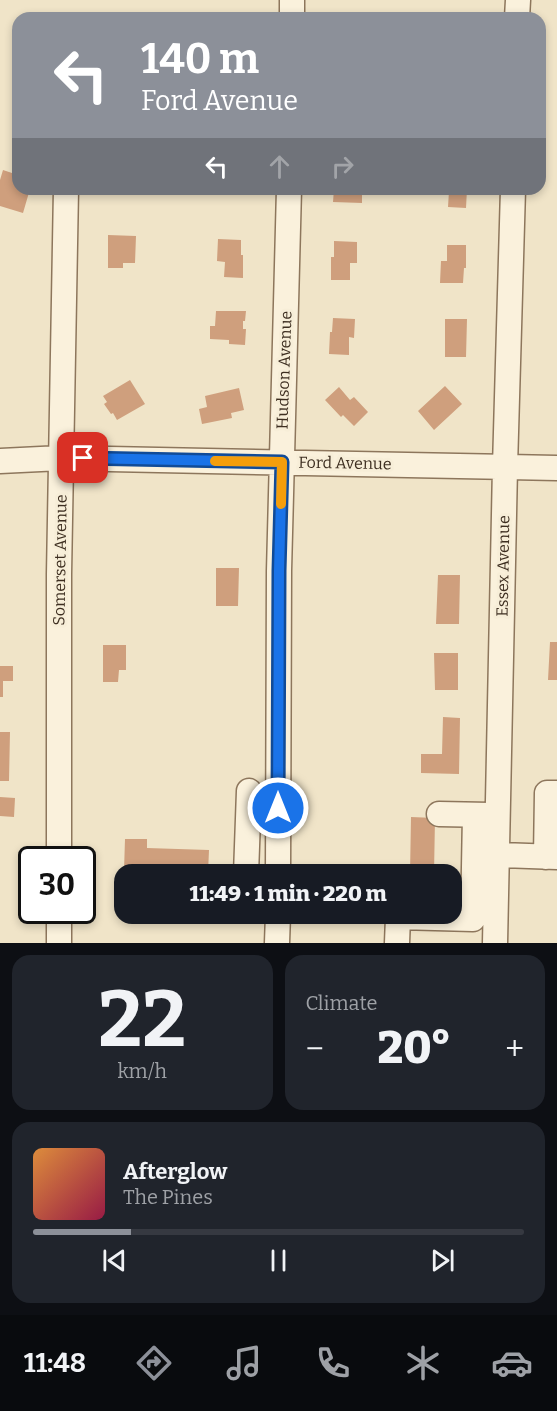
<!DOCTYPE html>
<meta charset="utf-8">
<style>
body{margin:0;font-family:Bitter,serif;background:#20242c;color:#f1f3f6;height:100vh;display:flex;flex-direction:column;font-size:22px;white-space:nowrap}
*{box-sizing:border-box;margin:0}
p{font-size:20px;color:#9ea1a6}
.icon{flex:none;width:33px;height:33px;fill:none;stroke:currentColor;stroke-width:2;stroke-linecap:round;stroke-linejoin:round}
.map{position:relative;height:943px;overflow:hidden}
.side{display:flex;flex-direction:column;gap:12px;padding:12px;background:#0d0f14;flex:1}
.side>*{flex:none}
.banner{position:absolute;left:12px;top:12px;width:534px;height:183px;border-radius:18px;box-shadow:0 3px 9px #0003;background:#8c9099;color:#fff;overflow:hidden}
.speed{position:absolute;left:18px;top:846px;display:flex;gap:12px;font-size:30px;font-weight:700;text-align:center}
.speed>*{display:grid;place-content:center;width:78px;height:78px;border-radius:50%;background:#171b24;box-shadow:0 3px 9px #0003;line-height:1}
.speed .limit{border:3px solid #111;border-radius:9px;background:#fff;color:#111}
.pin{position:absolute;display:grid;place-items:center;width:51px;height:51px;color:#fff;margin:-26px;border-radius:12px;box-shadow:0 3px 9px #0006}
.me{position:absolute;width:66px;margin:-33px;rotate:0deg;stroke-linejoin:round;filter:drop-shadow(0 0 4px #0008)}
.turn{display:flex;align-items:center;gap:21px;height:126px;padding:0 30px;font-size:27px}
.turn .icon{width:78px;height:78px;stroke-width:2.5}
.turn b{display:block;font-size:42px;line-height:51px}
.lanes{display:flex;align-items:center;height:57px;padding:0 30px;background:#0003;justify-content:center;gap:30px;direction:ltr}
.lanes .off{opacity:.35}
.big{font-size:45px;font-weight:800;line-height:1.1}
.side .tile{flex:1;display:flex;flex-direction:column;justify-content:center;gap:9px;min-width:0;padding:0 21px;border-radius:18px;background:#20242c}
.side .dial{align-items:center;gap:0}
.dial b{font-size:78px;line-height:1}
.song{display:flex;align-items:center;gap:18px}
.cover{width:72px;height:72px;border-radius:9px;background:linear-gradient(135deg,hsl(30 70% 55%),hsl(340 70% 35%))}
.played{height:6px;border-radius:3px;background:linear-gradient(90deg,#8c9099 20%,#363941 20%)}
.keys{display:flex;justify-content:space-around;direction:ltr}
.heat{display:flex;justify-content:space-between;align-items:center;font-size:33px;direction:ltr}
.side .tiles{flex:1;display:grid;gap:12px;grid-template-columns:1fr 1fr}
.tile:last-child{grid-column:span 2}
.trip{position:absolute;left:114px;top:864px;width:348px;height:60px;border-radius:18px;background:#171b24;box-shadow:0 3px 9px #0003;font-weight:800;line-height:60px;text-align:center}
.tab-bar{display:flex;height:96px;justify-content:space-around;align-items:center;background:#090b0e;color:#9ea1a6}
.tab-bar .icon{width:42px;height:42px}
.tab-bar .on{color:#8c9099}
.tab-bar b{font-size:27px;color:#f1f3f6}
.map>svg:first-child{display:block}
</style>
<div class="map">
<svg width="557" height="943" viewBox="0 0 557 943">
<rect width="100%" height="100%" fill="#f0e4c8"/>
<!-- building -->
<path fill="#cf9f7d" d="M 3,170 L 18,175 L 18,189 L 30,189 L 23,213 L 0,206 L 0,180 Z
M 111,189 L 135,189 L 135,195 L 111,194 Z
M 334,189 L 362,190 L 362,203 L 333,202 Z
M 442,189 L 467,189 L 466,208 L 448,207 L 449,191 L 442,191 Z
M 108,235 L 136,236 L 135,263 L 123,263 L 123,268 L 108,268 Z
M 218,239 L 241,240 L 241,255 L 243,255 L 243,278 L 224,277 L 225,262 L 217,261 Z
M 334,241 L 357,242 L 357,263 L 350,263 L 350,280 L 331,280 L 331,257 L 334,257 Z
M 447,245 L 466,245 L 466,268 L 464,268 L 463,283 L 440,283 L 441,261 L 447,261 Z
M 216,311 L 246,311 L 245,321 L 243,321 L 243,329 L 246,329 L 245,345 L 229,344 L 229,340 L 210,339 L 210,326 L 215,326 Z
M 333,318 L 355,319 L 354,338 L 349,337 L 349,355 L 329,354 L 330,332 L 332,332 Z
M 445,319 L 467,319 L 466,357 L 445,357 Z
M 130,380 L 145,404 L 117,420 L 113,413 L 111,414 L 104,404 L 107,402 L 103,396 Z
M 445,386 L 462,404 L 434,430 L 418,411 Z
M 339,387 L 350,400 L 354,397 L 368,412 L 354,426 L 343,415 L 341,417 L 325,400 Z
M 239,388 L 244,410 L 231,413 L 232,418 L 202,424 L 199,409 L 207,407 L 205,396 Z
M 216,568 L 239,568 L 238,606 L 216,606 Z
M 438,575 L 460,575 L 459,624 L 436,624 Z
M 550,642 L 557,642 L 557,680 L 548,680 Z
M 103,645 L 126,645 L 126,670 L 119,670 L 118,682 L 103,682 Z
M 434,653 L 458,653 L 458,690 L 435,690 Z
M 0,666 L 13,666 L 13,681 L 3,681 L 3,697 L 0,697 Z
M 443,717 L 460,718 L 459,774 L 421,773 L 421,754 L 442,754 Z
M 0,732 L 10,732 L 9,781 L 0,781 Z
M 0,797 L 15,798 L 14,817 L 0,816 Z
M 411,817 L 435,818 L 434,874 L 410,874 Z
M 125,839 L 147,839 L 147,848 L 209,850 L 208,873 L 124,871 Z"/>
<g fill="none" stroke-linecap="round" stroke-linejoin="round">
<!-- minor casing -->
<g stroke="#8d765c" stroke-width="27">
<path id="minor" d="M 292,0 L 292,18
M 517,18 L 518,0
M 0,461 L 61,458 L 557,468
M 439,814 L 490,815
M 497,855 L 557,857
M 546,857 L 547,793 L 557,793
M 59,860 L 59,574 L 66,189
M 246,874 L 249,791
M 278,874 L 279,571 L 289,189
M 59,943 L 59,910
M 277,943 L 278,914
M 397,943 L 398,917 L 473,919 L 475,815
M 495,943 L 505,467 L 513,189"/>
</g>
<!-- minor -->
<use href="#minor" stroke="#faf1dc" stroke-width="24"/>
</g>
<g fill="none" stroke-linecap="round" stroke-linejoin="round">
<!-- route casing -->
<g stroke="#114b97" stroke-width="15">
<path id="route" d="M 83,458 L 282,462 L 279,571 L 278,808"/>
</g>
<!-- route -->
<use href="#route" stroke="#1a73e8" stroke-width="10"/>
<!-- slow -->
<path stroke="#f59e0b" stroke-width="10" d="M 215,461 L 282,462 L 281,504"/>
</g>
<g text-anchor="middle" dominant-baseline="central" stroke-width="6" stroke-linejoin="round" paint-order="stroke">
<!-- street labels -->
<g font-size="16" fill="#3d2e20" stroke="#f7eed8">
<text transform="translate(284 370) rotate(-88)">Hudson Avenue</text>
<text transform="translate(345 463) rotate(1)">Ford Avenue</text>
<text transform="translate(60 560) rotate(-89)">Somerset Avenue</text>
<text transform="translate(503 566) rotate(-89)">Essex Avenue</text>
</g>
</g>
</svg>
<div class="speed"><div class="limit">30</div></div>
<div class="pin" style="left:83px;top:458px;background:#d93025"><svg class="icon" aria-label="arrive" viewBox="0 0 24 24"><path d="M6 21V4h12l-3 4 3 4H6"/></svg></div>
<svg class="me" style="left:278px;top:808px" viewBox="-20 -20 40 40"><circle r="17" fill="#1a73e8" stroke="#fff" stroke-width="3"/><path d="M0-11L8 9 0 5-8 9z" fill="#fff"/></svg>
<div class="trip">11:49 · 1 min · 220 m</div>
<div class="banner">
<div class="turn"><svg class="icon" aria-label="left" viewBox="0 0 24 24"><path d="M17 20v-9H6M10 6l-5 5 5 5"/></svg><div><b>140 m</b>Ford Avenue</div></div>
<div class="lanes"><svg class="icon" aria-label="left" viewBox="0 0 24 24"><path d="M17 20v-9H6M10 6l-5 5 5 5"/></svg><svg class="icon off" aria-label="ahead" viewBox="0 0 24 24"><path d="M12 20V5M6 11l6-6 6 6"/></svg><svg class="icon off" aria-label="right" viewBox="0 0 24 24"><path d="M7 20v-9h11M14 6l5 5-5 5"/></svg></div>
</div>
</div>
<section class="side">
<div class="tiles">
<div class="tile dial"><b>22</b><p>km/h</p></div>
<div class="tile"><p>Climate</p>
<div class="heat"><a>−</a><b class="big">20°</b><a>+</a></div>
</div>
<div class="tile">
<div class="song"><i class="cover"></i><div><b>Afterglow</b><p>The Pines</p></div></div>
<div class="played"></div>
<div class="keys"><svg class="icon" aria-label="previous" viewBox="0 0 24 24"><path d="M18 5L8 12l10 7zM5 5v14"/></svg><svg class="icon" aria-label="pause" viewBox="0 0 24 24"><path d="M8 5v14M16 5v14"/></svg><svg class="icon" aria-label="next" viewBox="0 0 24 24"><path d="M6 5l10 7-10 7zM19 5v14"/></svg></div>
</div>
</div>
</section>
<nav class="tab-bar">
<b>11:48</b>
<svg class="icon on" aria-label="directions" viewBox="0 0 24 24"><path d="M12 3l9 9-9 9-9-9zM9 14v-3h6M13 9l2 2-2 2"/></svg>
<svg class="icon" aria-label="music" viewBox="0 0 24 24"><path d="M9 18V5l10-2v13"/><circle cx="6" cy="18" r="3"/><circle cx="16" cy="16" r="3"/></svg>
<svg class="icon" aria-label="phone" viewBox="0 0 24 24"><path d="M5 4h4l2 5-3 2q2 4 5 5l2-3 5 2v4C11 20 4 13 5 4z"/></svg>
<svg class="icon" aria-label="climate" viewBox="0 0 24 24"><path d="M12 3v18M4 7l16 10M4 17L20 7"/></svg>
<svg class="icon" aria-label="car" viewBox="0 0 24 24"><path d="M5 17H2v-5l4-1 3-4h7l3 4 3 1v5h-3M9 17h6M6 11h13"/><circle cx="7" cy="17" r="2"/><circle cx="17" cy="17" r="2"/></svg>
</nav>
